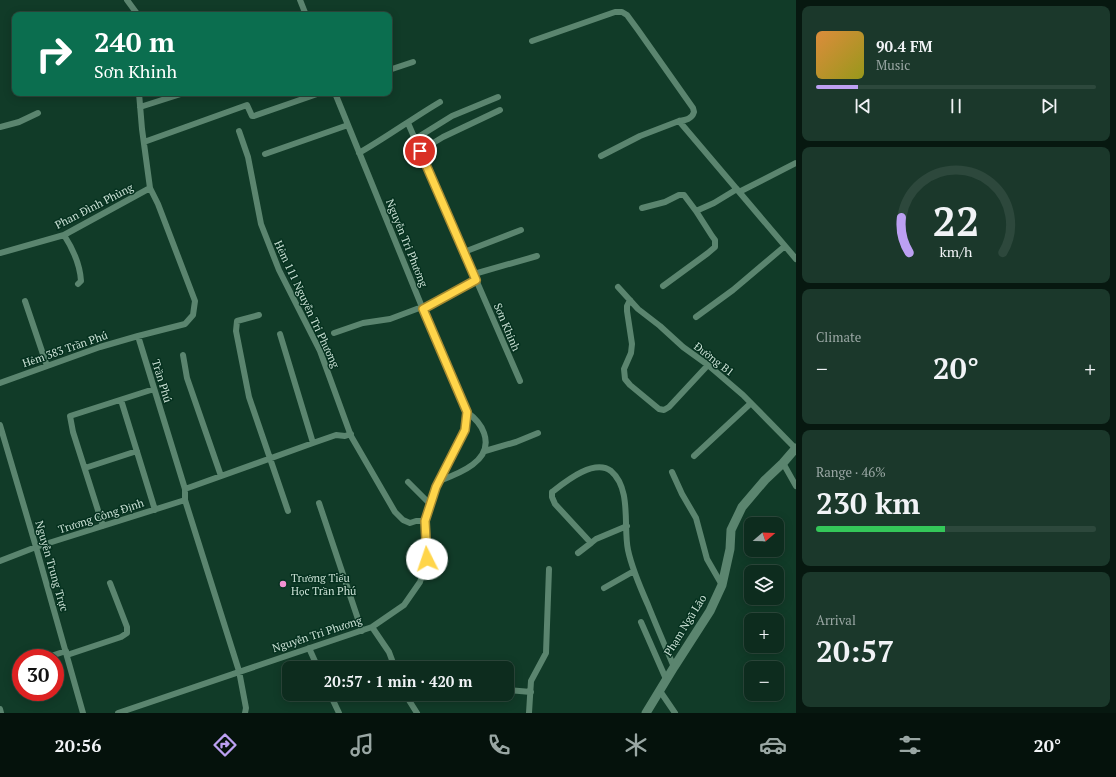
<!DOCTYPE html>
<meta charset="utf-8">
<style>
body{margin:0;font-family:"PT Serif",serif;background:#1b382b;color:#f1f3f6;height:100vh;display:flex;flex-direction:column;font-size:15px;white-space:nowrap}
*{box-sizing:border-box;margin:0}
p{font-size:13px;color:#9aa7a4}
.icon{flex:none;width:22px;height:22px;fill:none;stroke:currentColor;stroke-width:2;stroke-linecap:round;stroke-linejoin:round}
.map{position:relative;flex:1;overflow:hidden}
.drawer{display:flex;flex-direction:column;gap:6px;padding:6px;background:#071810;width:320px}
.drawer>*{flex:none}
.hud{position:absolute;left:12px;top:12px;width:380px;height:84px;border-radius:8px;box-shadow:0 2px 10px #0003,0 0 0 1px #2d483c;background:#0b6e4f;color:#fff;overflow:hidden}
.needle{width:26px;rotate:71deg}
.tools{position:absolute;left:744px;top:517px;display:grid;gap:8px}
.tools a{display:grid;place-items:center;width:40px;height:40px;border-radius:8px;background:#0d2c1e;box-shadow:0 2px 10px #0003,0 0 0 1px #2d483c;font-size:20px}
.speed{position:absolute;left:12px;top:649px;display:flex;gap:8px;font-size:20px;font-weight:700;text-align:center}
.speed>*{display:grid;place-content:center;width:52px;height:52px;border-radius:50%;background:#0d2c1e;box-shadow:0 2px 10px #0003,0 0 0 1px #2d483c;line-height:1}
.speed .limit{border:6px solid #d22;background:#fff;color:#111}
.pin{position:absolute;display:grid;place-items:center;width:34px;height:34px;color:#fff;margin:-17px;border:2px solid #fff;border-radius:50%;box-shadow:0 1px 4px #0007}
.me{position:absolute;width:44px;margin:-22px;rotate:356deg;stroke-linejoin:round;filter:drop-shadow(0 0 3px #0008)}
.turn{display:flex;align-items:center;gap:14px;height:84px;padding:0 16px;font-size:18px}
.turn .icon{width:52px;height:52px;stroke-width:2.5}
.turn b{display:block;font-size:28px;line-height:34px}
.big{font-size:30px;font-weight:700;line-height:1.1}
.drawer .widget{flex:1;display:flex;flex-direction:column;justify-content:center;gap:6px;min-width:0;padding:0 14px;border-radius:8px;background:#1b382b}
.drawer .dial{align-items:center;gap:0}
.dial svg{height:104px;overflow:visible;fill:none;stroke:#2d483c;stroke-width:7;stroke-linecap:round;text-anchor:middle}
.dial text{fill:#f1f3f6;stroke:none}
.song{display:flex;align-items:center;gap:12px}
.cover{width:48px;height:48px;border-radius:6px;background:linear-gradient(135deg,hsl(30 70% 55%),hsl(60 70% 35%))}
.played{height:4px;border-radius:2px;background:linear-gradient(90deg,#bca0f2 15%,#2d483c 15%)}
.keys{display:flex;justify-content:space-around;direction:ltr}
.heat{display:flex;justify-content:space-between;align-items:center;font-size:22px;direction:ltr}
.charge{height:6px;border-radius:3px;background:linear-gradient(90deg,#34c759 46%,#2d483c 0)}
.trip{position:absolute;left:282px;top:661px;width:232px;height:40px;border-radius:8px;background:#0d2c1e;box-shadow:0 2px 10px #0003,0 0 0 1px #2d483c;font-weight:700;line-height:40px;text-align:center}
.menu{display:flex;height:64px;justify-content:space-around;align-items:center;background:#05120c;color:#9aa7a4}
.menu .icon{width:28px;height:28px}
.menu .current{color:#bca0f2}
.menu b{font-size:18px;color:#f1f3f6}
main{display:flex;flex:1;min-height:0}
.map>svg:first-child{display:block}
</style>
<main>
<div class="map">
<svg width="796" height="713" viewBox="0 0 796 713">
<rect width="100%" height="100%" fill="#113b28"/>
<g fill="none" stroke-linecap="round" stroke-linejoin="round">
<!-- street -->
<path stroke="#5b856f" stroke-width="6" d="M 127,0 L 138,15
M 300,0 L 306,15
M 532,41 L 615,12 L 622,12 L 627,15 L 638,30 L 693,108 L 694,112 C 692,119 686,120 679,121 L 640,136 L 601,156
M 389,70 L 413,62
M 139,93 L 142,129 L 150,188 L 158,204 L 195,301 L 193,315 L 185,324 L 138,336 L 185,489 L 185,500 L 239,671 L 246,708 L 245,713
M 140,107 L 184,93
M 679,121 L 796,259
M 408,123 L 520,381
M 0,127 L 19,122 L 38,113
M 239,131 L 248,157 L 261,224 L 279,270 L 320,351 L 351,436 L 395,512 L 403,520 L 410,523 L 416,521 L 425,521
M 415,139 L 452,116 L 498,97
M 144,142 L 247,105 L 252,116 L 254,116 L 320,93
M 420,151 L 443,137 L 500,110
M 359,153 C 387,137 413,118 440,102
M 265,154 L 348,125
M 739,192 L 796,163
M 642,208 L 665,202 L 679,195 L 684,195 L 696,211 L 714,203 L 737,189
M 64,235 C 73,249 80,264 81,281 L 78,284
M 464,252 L 521,230
M 0,253 L 64,235 L 150,188
M 474,274 L 537,256
M 663,286 L 708,253 L 715,247 L 715,240 L 712,236 L 696,211
M 618,287 L 638,309 L 660,326 L 683,347 L 708,365 L 743,395 L 795,448
M 630,300 L 627,306 L 627,311 L 632,344 L 631,353 L 624,369 L 625,379 L 630,385 L 659,409 L 664,410 L 669,407 L 708,365
M 25,301 L 47,366
M 423,309 L 476,280
M 259,315 L 237,321 L 236,331 L 249,397 L 288,511
M 696,317 L 733,290 L 785,246
M 334,333 L 363,323 L 390,319 L 422,307
M 280,334 L 313,443
M 183,355 L 187,378 L 221,476
M 0,383 L 100,347 L 138,336
M 121,400 L 155,510
M 0,425 L 36,547 L 83,713
M 485,451 L 516,442 L 538,433
M 694,456 L 751,403
M 783,463 L 796,486
M 85,468 L 137,451
M 672,472 L 682,494 L 696,518 L 707,559 L 722,585
M 439,481 C 458,474 494,461 484,433 C 481,424 475,418 467,412
M 408,482 L 430,504
M 185,489 L 313,443 L 336,435 L 345,436 L 351,434
M 319,503 L 362,631
M 103,526 L 73,432 L 70,416 L 154,389
M 627,526 L 596,539 L 591,543 L 555,504 L 552,497 L 552,492 C 565,482 594,458 611,471 C 632,489 623,527 628,550 C 632,569 640,587 648,605 C 656,625 665,646 674,667
M 578,553 L 591,543
M 0,561 L 36,547 L 185,500
M 604,588 L 634,571
M 641,622 L 666,679
M 372,627 L 389,652 L 395,668
M 309,648 L 318,668
M 67,655 L 121,637 L 127,633 L 127,627 L 110,583
M 45,658 L 66,651
M 16,668 L 21,667
M 507,690 L 531,692
M 660,691 L 675,713
M 330,694 L 339,713
M 405,694 L 417,713
M 0,709 L 1,713
M 118,713 L 372,627 L 404,605 L 420,582 L 427,559 L 425,521 L 436,487 L 465,430 L 467,412 L 422,307 L 335,93
M 529,713 L 531,681 L 546,653 L 549,569"/>
<!-- secondary -->
<path stroke="#5b856f" stroke-width="9" d="M 646,713 L 674,667 L 710,611 L 722,585 L 730,549 L 731,530 L 742,507 L 765,480 L 783,463 L 796,448"/>
</g>
<g fill="none" stroke-linecap="round" stroke-linejoin="round">
<!-- route casing -->
<g stroke="#a68a30" stroke-width="10">
<path id="route" d="M 420,151 L 476,280 L 423,309 L 467,412 L 465,430 L 436,487 L 425,521 L 427,559"/>
</g>
<!-- route -->
<use href="#route" stroke="#ffd54a" stroke-width="7"/>
</g>
<!-- markers -->
<circle fill="#f491d3" stroke="#05311f" stroke-width="1.5" cx="283" cy="584" r="4"/>
<g text-anchor="middle" dominant-baseline="central" stroke-width="3" stroke-linejoin="round" paint-order="stroke">
<!-- street labels -->
<g font-size="11" fill="#cbe1d5" stroke="#05311f">
<text transform="translate(94 206) rotate(-27)">Phan Đình Phùng</text>
<text transform="translate(407 243) rotate(68)">Nguyễn Tri Phương</text>
<text transform="translate(307 304) rotate(65)">Hẻm 111 Nguyễn Tri Phương</text>
<text transform="translate(507 327) rotate(67)">Sơn Khinh</text>
<text transform="translate(65 349) rotate(-19)">Hẻm 383 Trần Phú</text>
<text transform="translate(714 359) rotate(38)">Đường B1</text>
<text transform="translate(162 381) rotate(73)">Trần Phú</text>
<text transform="translate(101 516) rotate(-18)">Trương Công Định</text>
<text transform="translate(52 566) rotate(74)">Nguyễn Trung Trực</text>
<text transform="translate(685 625) rotate(-58)">Phạm Ngũ Lão</text>
<text transform="translate(317 634) rotate(-18)">Nguyễn Tri Phương</text>
</g>
<!-- poi labels -->
<g font-size="11" fill="#cbe1d5" stroke="#05311f" text-anchor="start">
<text x="291" y="578">Trường Tiểu<tspan x="291" dy="13">Học Trần Phú</tspan></text>
</g>
</g>
</svg>
<div class="tools">
<a><svg class="needle" viewBox="-14 -14 28 28"><path d="M0-13l5 13h-10z" fill="#e53935"/><path d="M0 13l5-13h-10z" fill="#9aa7a4"/></svg></a>
<a><svg class="icon" aria-label="layers" viewBox="0 0 24 24"><path d="M12 4l9 5-9 5-9-5zM3 14l9 5 9-5"/></svg></a>
<a>+</a>
<a>−</a>
</div>
<div class="speed"><div class="limit">30</div></div>
<div class="pin" style="left:420px;top:151px;background:#d93025"><svg class="icon" aria-label="arrive" viewBox="0 0 24 24"><path d="M6 21V4h12l-3 4 3 4H6"/></svg></div>
<svg class="me" style="left:427px;top:559px" viewBox="-20 -20 40 40"><circle r="19" fill="#fff"/><path d="M0-13L10 11 0 6-10 11z" fill="#ffd54a"/></svg>
<div class="trip">20:57 · 1 min · 420 m</div>
<div class="hud">
<div class="turn"><svg class="icon" aria-label="right" viewBox="0 0 24 24"><path d="M7 20v-9h11M14 6l5 5-5 5"/></svg><div><b>240 m</b>Sơn Khinh</div></div>
</div>
</div>
<section class="drawer">
<div class="widget">
<div class="song"><i class="cover"></i><div><b>90.4 FM</b><p>Music</p></div></div>
<div class="played"></div>
<div class="keys"><svg class="icon" aria-label="previous" viewBox="0 0 24 24"><path d="M18 5L8 12l10 7zM5 5v14"/></svg><svg class="icon" aria-label="pause" viewBox="0 0 24 24"><path d="M8 5v14M16 5v14"/></svg><svg class="icon" aria-label="next" viewBox="0 0 24 24"><path d="M6 5l10 7-10 7zM19 5v14"/></svg></div>
</div>
<div class="widget dial"><svg viewBox="0 0 100 80">
<path d="M14 69A42 42 0 1 1 86 69"/>
<path d="M14 69A42 42 0 0 1 8 42" stroke="#bca0f2"/>
<text x="50" y="56" font-size="32" font-weight="700">22</text>
<text x="50" y="72" font-size="11">km/h</text>
</svg></div>
<div class="widget"><p>Climate</p>
<div class="heat"><a>−</a><b class="big">20°</b><a>+</a></div>
</div>
<div class="widget"><p>Range · 46%</p><b class="big">230 km</b><div class="charge"></div></div>
<div class="widget"><p>Arrival</p><b class="big">20:57</b></div>
</section>
</main>
<nav class="menu">
<b>20:56</b>
<svg class="icon current" aria-label="directions" viewBox="0 0 24 24"><path d="M12 3l9 9-9 9-9-9zM9 14v-3h6M13 9l2 2-2 2"/></svg>
<svg class="icon" aria-label="music" viewBox="0 0 24 24"><path d="M9 18V5l10-2v13"/><circle cx="6" cy="18" r="3"/><circle cx="16" cy="16" r="3"/></svg>
<svg class="icon" aria-label="phone" viewBox="0 0 24 24"><path d="M5 4h4l2 5-3 2q2 4 5 5l2-3 5 2v4C11 20 4 13 5 4z"/></svg>
<svg class="icon" aria-label="climate" viewBox="0 0 24 24"><path d="M12 3v18M4 7l16 10M4 17L20 7"/></svg>
<svg class="icon" aria-label="car" viewBox="0 0 24 24"><path d="M5 17H2v-5l4-1 3-4h7l3 4 3 1v5h-3M9 17h6M6 11h13"/><circle cx="7" cy="17" r="2"/><circle cx="17" cy="17" r="2"/></svg>
<svg class="icon" aria-label="filters" viewBox="0 0 24 24"><path d="M4 7h16M4 17h16"/><circle cx="9" cy="7" r="2"/><circle cx="15" cy="17" r="2"/></svg>
<b>20°</b>
</nav>
